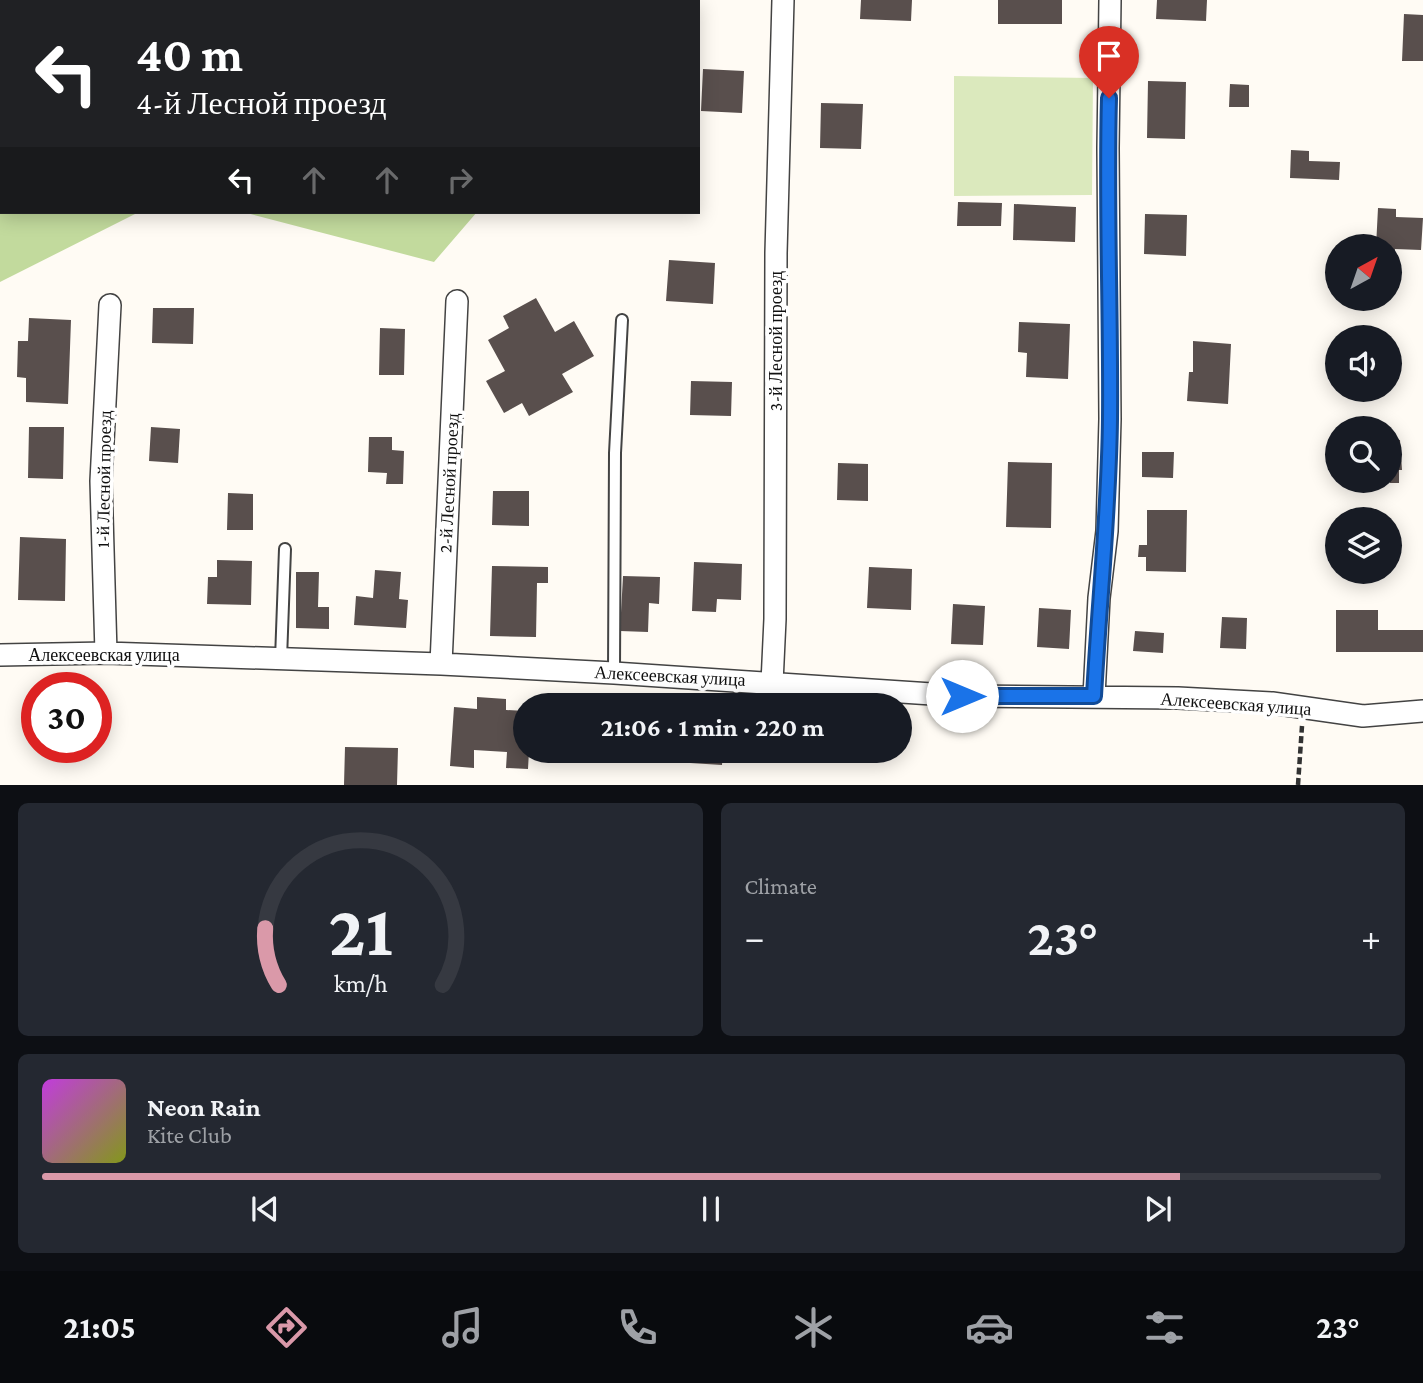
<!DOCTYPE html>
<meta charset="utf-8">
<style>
body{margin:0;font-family:"Crimson Pro",serif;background:#242831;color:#f1f3f6;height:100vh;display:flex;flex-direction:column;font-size:26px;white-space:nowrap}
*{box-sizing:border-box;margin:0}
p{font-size:23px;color:#9ea1a6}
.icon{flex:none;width:38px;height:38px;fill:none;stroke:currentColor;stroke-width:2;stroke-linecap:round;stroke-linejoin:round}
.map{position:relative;height:785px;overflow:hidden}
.sheet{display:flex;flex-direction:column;gap:18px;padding:18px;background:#0d0f14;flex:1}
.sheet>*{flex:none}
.banner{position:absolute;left:0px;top:0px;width:700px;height:214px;box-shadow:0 4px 18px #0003;background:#202124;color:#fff;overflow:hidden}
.needle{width:46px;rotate:40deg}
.tools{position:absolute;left:1325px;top:234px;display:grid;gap:14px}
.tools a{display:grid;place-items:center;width:77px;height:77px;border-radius:50%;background:#171b24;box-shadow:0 4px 18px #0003;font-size:35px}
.speed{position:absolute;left:21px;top:672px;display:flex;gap:14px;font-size:35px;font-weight:700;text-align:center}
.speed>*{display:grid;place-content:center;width:91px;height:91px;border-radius:50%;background:#171b24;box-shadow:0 4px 18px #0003;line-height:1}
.speed .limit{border:10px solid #d22;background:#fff;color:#111}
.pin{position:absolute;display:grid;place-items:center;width:60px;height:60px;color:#fff;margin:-72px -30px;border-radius:50% 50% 50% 0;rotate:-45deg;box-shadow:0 0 7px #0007}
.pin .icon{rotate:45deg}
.me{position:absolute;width:77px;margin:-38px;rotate:90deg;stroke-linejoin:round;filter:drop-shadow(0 0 5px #0008)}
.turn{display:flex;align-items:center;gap:24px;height:147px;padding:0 21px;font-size:32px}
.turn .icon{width:91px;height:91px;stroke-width:2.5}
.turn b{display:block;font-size:49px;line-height:60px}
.lanes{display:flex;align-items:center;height:66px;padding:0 21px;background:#0003;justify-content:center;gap:35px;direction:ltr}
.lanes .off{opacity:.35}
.big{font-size:52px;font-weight:700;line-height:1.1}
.sheet .widget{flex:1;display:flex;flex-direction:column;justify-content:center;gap:10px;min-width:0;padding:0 24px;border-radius:10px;background:#242831}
.sheet .dial{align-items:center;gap:0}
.dial svg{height:182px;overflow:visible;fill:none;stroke:#363941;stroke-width:7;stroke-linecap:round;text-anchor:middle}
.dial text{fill:#f1f3f6;stroke:none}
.song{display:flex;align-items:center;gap:21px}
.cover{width:84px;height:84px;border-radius:10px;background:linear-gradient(135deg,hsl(290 70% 55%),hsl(70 70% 35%))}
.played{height:7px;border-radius:4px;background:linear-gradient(90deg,#da99a9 85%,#363941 85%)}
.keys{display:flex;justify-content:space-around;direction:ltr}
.heat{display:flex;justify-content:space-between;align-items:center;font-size:38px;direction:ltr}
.sheet .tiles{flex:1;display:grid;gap:18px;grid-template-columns:1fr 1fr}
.widget:last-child{grid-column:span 2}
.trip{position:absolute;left:513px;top:693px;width:399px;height:70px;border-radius:35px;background:#171b24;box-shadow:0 4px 18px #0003;font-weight:700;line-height:70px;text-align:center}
.tabs{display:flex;height:112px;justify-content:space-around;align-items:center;background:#090b0e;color:#9ea1a6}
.tabs .icon{width:49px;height:49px}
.tabs .current{color:#da99a9}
.tabs b{font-size:32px;color:#f1f3f6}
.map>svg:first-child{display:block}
</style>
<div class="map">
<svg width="1423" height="785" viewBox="0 0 1423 785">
<rect width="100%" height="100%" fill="#fffbf4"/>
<!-- green -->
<path fill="#dbe9bd" d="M 954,76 L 1093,78 L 1092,195 L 954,196 Z"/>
<!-- forest -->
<path fill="#c2da9d" d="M 0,0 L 661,0 L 661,2 L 2,2 L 2,212 L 139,212 L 0,282 Z
M 243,212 L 477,212 L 434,262 Z"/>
<!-- building -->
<path fill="#594f4d" d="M 861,0 L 912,0 L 911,21 L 860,19 Z
M 998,0 L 1062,0 L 1062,24 L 998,24 Z
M 1157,0 L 1207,0 L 1206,21 L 1156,19 Z
M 1404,14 L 1423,15 L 1423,61 L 1402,61 Z
M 703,69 L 744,71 L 742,113 L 701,111 Z
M 1148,81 L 1186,82 L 1185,139 L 1147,138 Z
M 1230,84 L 1249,85 L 1249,107 L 1229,107 Z
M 821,103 L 863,104 L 861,149 L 820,148 Z
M 1291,150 L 1309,151 L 1309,161 L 1340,162 L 1339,180 L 1290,178 Z
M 958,202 L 1002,203 L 1001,226 L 957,226 Z
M 1014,204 L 1076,207 L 1075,242 L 1013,240 Z
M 1378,208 L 1396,209 L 1396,217 L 1423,218 L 1421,250 L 1395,249 L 1394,257 L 1390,257 L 1390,247 L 1376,247 Z
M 1145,214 L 1187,215 L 1186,256 L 1144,254 Z
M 669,260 L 715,263 L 713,304 L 666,301 Z
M 536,298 L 555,332 L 574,321 L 594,356 L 562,374 L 573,392 L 529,416 L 522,403 L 504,413 L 486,381 L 505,371 L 488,340 L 509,328 L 503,316 Z
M 153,308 L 194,308 L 193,344 L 152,343 Z
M 29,318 L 71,320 L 68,404 L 26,402 L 26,378 L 17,377 L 18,341 L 28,341 Z
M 1019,322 L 1070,324 L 1068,379 L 1026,377 L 1027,353 L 1018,352 Z
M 380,328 L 405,329 L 404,375 L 379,375 Z
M 1193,341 L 1231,344 L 1228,404 L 1187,401 L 1189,372 L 1193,372 Z
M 691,381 L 732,382 L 731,416 L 690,415 Z
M 29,427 L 64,427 L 63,479 L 28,478 Z
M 151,427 L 180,429 L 178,463 L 149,461 Z
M 369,437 L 392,437 L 392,450 L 404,451 L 403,484 L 386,484 L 387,473 L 368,472 Z
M 1390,439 L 1400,440 L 1402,470 L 1399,470 L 1399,483 L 1390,483 Z
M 1142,452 L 1174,452 L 1173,478 L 1142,477 Z
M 1008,462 L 1052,463 L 1051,528 L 1006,527 Z
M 838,463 L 868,464 L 868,501 L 837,500 Z
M 493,491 L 529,491 L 529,526 L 492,525 Z
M 228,493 L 253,494 L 253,530 L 227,530 Z
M 1147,510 L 1187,510 L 1186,572 L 1146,571 L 1146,557 L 1138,557 L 1139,545 L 1147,545 Z
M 20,537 L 66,539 L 65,601 L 18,600 Z
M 217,560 L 252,561 L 251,605 L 207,604 L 208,577 L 217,577 Z
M 694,562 L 742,564 L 741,600 L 717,599 L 716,612 L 692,611 Z
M 492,566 L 548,567 L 548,583 L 537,583 L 536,637 L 490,636 Z
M 869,567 L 912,569 L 911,610 L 867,608 Z
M 375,570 L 401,572 L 399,599 L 408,600 L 406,628 L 354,625 L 356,596 L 373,598 Z
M 296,572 L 319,572 L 318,607 L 329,607 L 329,629 L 296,628 Z
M 623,576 L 660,577 L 659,604 L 649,603 L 648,632 L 620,631 Z
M 953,604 L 985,606 L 983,645 L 951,644 Z
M 1039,608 L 1071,610 L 1069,649 L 1037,647 Z
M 1336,610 L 1378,610 L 1378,630 L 1423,630 L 1423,652 L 1336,652 Z
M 1222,617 L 1247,618 L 1246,649 L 1220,648 Z
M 1135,631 L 1164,633 L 1163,653 L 1133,651 Z
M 477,697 L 506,699 L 506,710 L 525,711 L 525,751 L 529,751 L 528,769 L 506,768 L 507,752 L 474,750 L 474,768 L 450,766 L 454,707 L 477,709 Z
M 345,747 L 398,748 L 397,785 L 344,785 Z
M 690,751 L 723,751 L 722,765 L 690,763 Z"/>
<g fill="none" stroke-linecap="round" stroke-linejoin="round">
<!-- service casing -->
<g stroke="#434343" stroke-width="14">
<path id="service" d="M 281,659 L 285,549
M 614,673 L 615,453 L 622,320"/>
</g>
<!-- minor casing -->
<g stroke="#434343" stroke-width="24">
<path id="minor" d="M 106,653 L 101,481 L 110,305
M 0,655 L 106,653 L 441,664 L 614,673 L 962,696 L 1178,698 L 1272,703 L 1363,716 L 1423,711
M 441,664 L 457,301
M 772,683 L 775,619 L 776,253 L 783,0
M 1094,696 L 1099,598 L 1107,531 L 1110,419 L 1108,148 L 1110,0"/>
</g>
<!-- path -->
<path stroke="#323232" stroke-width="4.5" stroke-dasharray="7 3.5" stroke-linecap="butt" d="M 1298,785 L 1302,726"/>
<!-- service -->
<use href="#service" stroke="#fff" stroke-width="10"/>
<!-- minor -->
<use href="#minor" stroke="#fff" stroke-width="21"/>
</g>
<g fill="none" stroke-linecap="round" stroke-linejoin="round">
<!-- route casing -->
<g stroke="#114b97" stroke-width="18">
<path id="route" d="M 962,696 L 1094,696 C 1099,604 1109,512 1110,419 C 1111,312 1106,205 1109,98"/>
</g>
<!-- route -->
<use href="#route" stroke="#1a73e8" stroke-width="12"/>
</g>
<g text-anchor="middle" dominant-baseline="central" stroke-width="7" stroke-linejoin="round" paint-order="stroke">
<!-- street labels -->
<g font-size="18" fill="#101010" stroke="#fff">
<text transform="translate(776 341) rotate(-90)">3-й Лесной проезд</text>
<text transform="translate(104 479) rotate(-89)">1-й Лесной проезд</text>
<text transform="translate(449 483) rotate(-87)">2-й Лесной проезд</text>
<text x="104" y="655">Алексеевская улица</text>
<text transform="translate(670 676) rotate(3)">Алексеевская улица</text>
<text transform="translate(1236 704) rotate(4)">Алексеевская улица</text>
</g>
</g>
</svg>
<div class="tools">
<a><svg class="needle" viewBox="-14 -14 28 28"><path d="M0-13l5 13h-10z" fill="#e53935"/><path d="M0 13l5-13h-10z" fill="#9ea1a6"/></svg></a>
<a><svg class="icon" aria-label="sound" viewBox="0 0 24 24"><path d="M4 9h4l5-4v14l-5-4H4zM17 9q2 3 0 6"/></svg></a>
<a><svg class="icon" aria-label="search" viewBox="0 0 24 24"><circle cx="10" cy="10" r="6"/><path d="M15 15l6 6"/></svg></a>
<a><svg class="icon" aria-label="layers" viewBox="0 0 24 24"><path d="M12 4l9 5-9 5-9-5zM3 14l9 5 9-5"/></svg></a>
</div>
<div class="speed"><div class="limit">30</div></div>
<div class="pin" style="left:1109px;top:98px;background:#d93025"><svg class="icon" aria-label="arrive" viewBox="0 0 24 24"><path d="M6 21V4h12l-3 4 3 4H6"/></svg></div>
<svg class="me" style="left:962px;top:696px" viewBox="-20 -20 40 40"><circle r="19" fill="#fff"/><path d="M0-13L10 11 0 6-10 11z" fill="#1a73e8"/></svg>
<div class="trip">21:06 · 1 min · 220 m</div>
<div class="banner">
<div class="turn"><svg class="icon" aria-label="left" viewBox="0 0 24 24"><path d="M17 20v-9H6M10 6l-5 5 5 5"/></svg><div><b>40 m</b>4-й Лесной проезд</div></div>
<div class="lanes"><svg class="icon" aria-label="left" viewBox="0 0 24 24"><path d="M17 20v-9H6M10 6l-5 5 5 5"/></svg><svg class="icon off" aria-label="ahead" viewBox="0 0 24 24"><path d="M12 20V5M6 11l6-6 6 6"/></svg><svg class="icon off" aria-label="ahead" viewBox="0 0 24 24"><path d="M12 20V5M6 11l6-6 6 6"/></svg><svg class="icon off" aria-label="right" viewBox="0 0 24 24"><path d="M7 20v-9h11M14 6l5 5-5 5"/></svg></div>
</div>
</div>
<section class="sheet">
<div class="tiles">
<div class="widget dial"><svg viewBox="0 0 100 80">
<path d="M14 69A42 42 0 1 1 86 69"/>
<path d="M14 69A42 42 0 0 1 8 44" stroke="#da99a9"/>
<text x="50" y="56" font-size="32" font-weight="700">21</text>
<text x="50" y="72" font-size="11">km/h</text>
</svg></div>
<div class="widget"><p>Climate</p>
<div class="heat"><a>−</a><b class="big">23°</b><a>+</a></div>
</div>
<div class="widget">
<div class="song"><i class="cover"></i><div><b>Neon Rain</b><p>Kite Club</p></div></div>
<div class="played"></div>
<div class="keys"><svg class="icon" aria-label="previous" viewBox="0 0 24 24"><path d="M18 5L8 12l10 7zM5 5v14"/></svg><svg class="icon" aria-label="pause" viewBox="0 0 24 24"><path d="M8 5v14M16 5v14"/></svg><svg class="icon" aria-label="next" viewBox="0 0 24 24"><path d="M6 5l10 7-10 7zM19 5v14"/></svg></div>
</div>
</div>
</section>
<nav class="tabs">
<b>21:05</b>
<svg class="icon current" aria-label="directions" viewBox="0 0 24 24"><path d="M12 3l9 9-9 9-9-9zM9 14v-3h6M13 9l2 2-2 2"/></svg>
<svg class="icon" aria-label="music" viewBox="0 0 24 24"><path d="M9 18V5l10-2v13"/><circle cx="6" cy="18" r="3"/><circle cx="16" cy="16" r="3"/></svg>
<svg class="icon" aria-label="phone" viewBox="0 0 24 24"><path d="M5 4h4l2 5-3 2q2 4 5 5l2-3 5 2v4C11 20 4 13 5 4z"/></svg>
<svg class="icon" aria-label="climate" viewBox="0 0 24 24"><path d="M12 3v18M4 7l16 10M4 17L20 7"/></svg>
<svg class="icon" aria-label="car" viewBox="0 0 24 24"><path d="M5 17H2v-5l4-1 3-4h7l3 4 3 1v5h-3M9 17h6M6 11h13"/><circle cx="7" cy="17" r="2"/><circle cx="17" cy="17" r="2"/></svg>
<svg class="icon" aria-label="filters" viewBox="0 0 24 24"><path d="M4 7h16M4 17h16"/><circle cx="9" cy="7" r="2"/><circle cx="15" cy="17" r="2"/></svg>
<b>23°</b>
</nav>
